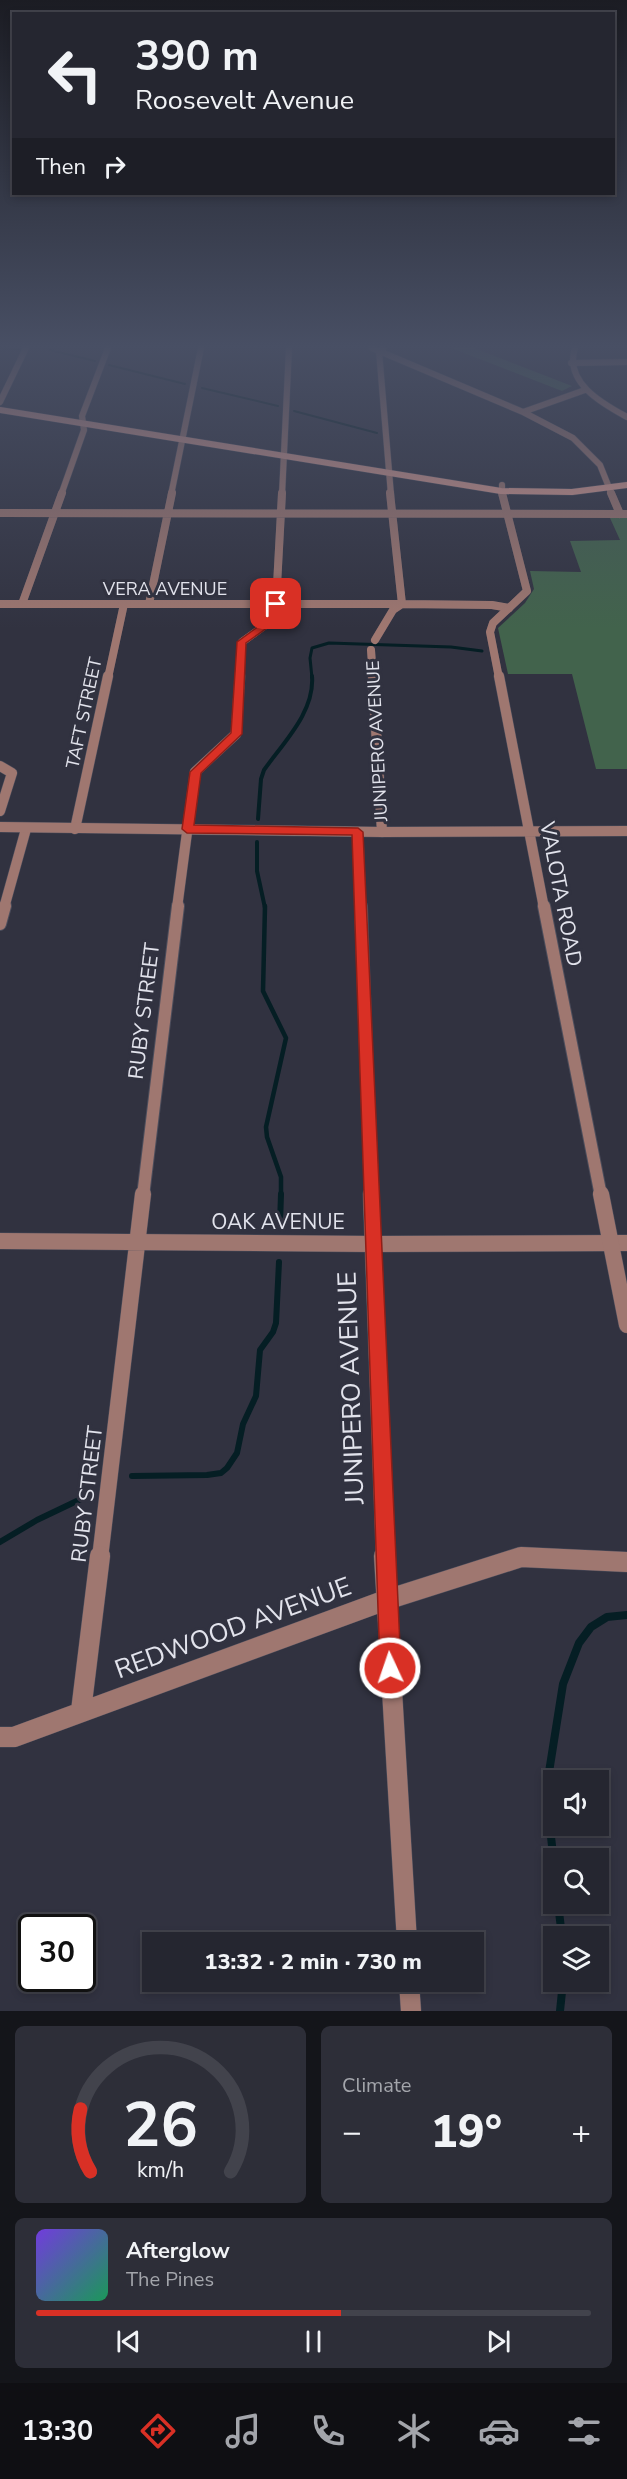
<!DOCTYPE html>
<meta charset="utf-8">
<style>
body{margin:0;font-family:"Nunito Sans",sans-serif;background:#2d2e38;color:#f1f3f6;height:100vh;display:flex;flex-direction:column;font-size:22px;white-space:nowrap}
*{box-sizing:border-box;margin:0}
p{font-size:20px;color:#a3a5ab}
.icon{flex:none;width:33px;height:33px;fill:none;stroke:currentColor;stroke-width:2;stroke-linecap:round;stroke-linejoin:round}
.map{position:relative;height:2011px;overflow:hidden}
.panel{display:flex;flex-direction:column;gap:15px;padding:15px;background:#14151a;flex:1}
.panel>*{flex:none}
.top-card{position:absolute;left:12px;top:12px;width:603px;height:183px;border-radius:0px;box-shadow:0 3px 9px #0003,0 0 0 2px #42434c;background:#252630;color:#f1f3f6;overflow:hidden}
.fabs{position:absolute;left:543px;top:1770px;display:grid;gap:12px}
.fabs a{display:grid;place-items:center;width:66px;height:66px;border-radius:0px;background:#252630;box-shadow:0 3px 9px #0003,0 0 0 2px #42434c;font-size:30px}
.speed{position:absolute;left:18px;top:1914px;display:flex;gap:12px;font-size:30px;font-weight:700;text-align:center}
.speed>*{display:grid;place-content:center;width:78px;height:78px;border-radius:50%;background:#252630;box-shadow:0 3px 9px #0003,0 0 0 2px #42434c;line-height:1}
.speed .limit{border:3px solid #111;border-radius:9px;background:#fff;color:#111}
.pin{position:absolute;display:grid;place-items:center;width:51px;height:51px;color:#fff;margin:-26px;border-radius:12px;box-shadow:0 3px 9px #0006}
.me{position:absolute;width:66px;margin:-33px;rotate:357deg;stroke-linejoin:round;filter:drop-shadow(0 0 4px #0008)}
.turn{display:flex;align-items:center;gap:21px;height:126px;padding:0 24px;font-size:27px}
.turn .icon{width:78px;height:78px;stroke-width:2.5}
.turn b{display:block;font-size:42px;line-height:51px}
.then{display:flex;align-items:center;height:57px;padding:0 24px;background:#0003;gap:12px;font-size:22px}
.big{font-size:45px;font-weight:800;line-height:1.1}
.panel .tile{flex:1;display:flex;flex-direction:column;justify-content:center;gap:9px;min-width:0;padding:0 21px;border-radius:9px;background:#2d2e38}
.panel .dial{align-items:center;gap:0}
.dial svg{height:156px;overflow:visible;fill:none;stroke:#42434c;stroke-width:7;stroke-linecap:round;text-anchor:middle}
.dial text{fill:#f1f3f6;stroke:none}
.song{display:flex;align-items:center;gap:18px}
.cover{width:72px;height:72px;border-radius:9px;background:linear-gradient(135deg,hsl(260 70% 55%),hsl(150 70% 35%))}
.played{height:6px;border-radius:3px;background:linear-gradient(90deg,#d93025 55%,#42434c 55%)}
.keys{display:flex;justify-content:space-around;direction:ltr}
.heat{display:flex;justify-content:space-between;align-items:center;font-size:33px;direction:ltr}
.panel .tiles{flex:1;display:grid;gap:15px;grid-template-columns:1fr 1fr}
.tile:last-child{grid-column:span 2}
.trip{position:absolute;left:142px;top:1932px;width:342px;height:60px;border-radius:0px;background:#252630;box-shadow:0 3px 9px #0003,0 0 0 2px #42434c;font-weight:800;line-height:60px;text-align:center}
.menu{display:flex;height:96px;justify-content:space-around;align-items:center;background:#0f0f13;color:#a3a5ab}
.menu .icon{width:42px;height:42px}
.menu .on{color:#d93025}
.menu b{font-size:27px;color:#f1f3f6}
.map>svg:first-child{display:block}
</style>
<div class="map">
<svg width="627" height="2011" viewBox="0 0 627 2011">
<rect width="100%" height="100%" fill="#313240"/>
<!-- green -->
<path fill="#42634c" d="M 451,348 L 474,348 L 572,386 L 562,391 Z
M 610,518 L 627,518 L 627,769 L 596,769 L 572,674 L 508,674 L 498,628 L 525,603 L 534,589 L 530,571 L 581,572 L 570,541 L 620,540 Z"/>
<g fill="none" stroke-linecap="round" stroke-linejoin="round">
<!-- stream-far5 -->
<path stroke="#051e24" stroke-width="2" d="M 0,348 L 20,349
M 50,350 L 95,361
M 109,365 L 185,384
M 202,388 L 278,406
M 294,411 L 377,433"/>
<!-- stream-far4 -->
<path stroke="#051e24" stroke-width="3" d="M 312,678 L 310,658 L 312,648 L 329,643 L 451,647 L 482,651"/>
<!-- stream-far3 -->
<path stroke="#051e24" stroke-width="4" d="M 258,819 L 261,779 L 264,770 C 283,743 315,712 312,676
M 257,842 L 257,871 L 265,908"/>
<!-- stream-far2 -->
<path stroke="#051e24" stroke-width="4.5" d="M 265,906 L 263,991 L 286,1038 L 266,1127 L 267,1137 L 281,1177 L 281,1196"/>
<!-- stream-far1 -->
<path stroke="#051e24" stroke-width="6" d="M 280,1224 L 281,1194
M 132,1476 L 207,1475 L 221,1473 L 227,1468 L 237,1453 L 243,1424 L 256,1396 L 260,1350 L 273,1332 L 276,1323 L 279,1262
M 0,1542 L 37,1520 L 81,1499"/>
<!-- stream -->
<path stroke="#051e24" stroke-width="8" d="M 554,1864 L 546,1791 L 563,1684 L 579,1643 L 591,1627 L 607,1617 L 627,1615
M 558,1904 L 562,1936
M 560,2011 L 563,1982"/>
<!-- minor-far5 casing -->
<g stroke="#4d4e5c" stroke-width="7">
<path id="minor-far5" d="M 372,348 L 523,412 L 573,438 L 600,465 L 612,495
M 575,348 C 564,382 601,403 627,417
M 383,349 L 379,351 L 391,495
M 571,363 L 627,362
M 0,402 L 26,348
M 523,412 L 585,390
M 61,495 L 84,430 L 82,416 L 108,348
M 171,495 L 201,348
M 282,495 L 289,348"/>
</g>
<!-- minor-far4 casing -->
<g stroke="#4d4e5c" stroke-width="8">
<path id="minor-far4" d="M 611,493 L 620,514
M 0,513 L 627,514
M 0,604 L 402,604 L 492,605 L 509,608
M 22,604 L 62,493
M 149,604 L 172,493
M 375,640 L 393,610 L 402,604 L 390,493
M 371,650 L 373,678
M 108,678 L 124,604
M 240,678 L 242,642 L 271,621 L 276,604 L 282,493"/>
</g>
<!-- minor-far3 casing -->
<g stroke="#4d4e5c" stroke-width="11">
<path id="minor-far3" d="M 373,676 L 382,832
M 0,766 L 12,773 L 0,811
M 75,829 L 108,676
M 358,832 L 361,908
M 4,908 L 26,829
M 177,908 L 195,772 L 236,734 L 240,676"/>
</g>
<!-- minor-far2 casing -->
<g stroke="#4d4e5c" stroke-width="14">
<path id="minor-far2" d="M 361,906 L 371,1196
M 0,924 L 5,906
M 143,1196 L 178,906"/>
</g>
<!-- minor-far1 casing -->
<g stroke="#4d4e5c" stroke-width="17">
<path id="minor-far1" d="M 371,1194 L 384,1558
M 0,1241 L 373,1244 L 627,1243
M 100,1558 L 143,1194
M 519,1558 L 538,1558"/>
</g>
<!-- minor casing -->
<g stroke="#4d4e5c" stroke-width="21">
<path id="minor" d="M 384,1556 L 407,1942
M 81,1711 L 100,1556
M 0,1737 L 14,1737 L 386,1600 L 521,1557 L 627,1562
M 409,1982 L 411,2011"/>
</g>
<!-- tertiary-far4 casing -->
<g stroke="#4d4e5c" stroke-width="7">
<path id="tertiary-far4" d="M 502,495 L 502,485"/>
</g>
<!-- tertiary-far3 casing -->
<g stroke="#4d4e5c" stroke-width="8">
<path id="tertiary-far3" d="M 499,678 L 490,632 L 493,623 L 527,591 L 502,493"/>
</g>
<!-- tertiary-far2 casing -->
<g stroke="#4d4e5c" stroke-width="11">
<path id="tertiary-far2" d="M 499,676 L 544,908
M 0,827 L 382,832 L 627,831"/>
</g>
<!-- tertiary-far1 casing -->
<g stroke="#4d4e5c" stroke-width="14">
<path id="tertiary-far1" d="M 544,906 L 601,1196"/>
</g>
<!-- tertiary casing -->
<g stroke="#4d4e5c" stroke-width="17">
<path id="tertiary" d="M 601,1194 L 627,1325"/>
</g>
<!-- secondary casing -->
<g stroke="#4d4e5c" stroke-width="7">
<path id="secondary" d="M 0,410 L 501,491 L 572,492 L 627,485"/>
</g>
<!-- minor-far5 -->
<use href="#minor-far5" stroke="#9f7770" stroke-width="6"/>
<!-- minor-far4 -->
<use href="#minor-far4" stroke="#9f7770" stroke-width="8"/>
<!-- minor-far3 -->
<use href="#minor-far3" stroke="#9f7770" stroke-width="10"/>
<!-- minor-far2 -->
<use href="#minor-far2" stroke="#9f7770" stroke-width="12"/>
<!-- minor-far1 -->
<use href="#minor-far1" stroke="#9f7770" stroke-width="16"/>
<!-- minor -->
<use href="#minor" stroke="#9f7770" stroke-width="20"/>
<!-- tertiary-far4 -->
<use href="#tertiary-far4" stroke="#9f7770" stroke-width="6"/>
<!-- tertiary-far3 -->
<use href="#tertiary-far3" stroke="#9f7770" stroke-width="8"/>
<!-- tertiary-far2 -->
<use href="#tertiary-far2" stroke="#9f7770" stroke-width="10"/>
<!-- tertiary-far1 -->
<use href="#tertiary-far1" stroke="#9f7770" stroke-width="12"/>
<!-- tertiary -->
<use href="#tertiary" stroke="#9f7770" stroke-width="16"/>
<!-- secondary -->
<use href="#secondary" stroke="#db9c91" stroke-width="6"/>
</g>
<!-- sky -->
<linearGradient id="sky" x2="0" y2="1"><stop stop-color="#1b1c23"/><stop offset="0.55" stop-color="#484f64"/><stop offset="1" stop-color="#484f64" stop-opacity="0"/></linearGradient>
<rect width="627" height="629" fill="url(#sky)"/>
<!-- route -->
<path fill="#d93025" stroke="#8d1f18" stroke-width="1.5" d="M 276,601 L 281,604 L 274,623 L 246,643 L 242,734 L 201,773 L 194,825 L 358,828 L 363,832 L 401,1668 L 398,1676 L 390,1679 L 383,1676 L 380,1668 L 352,835 L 187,833 L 182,829 L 190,772 L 231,733 L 237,642 L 267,620 L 272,604 Z"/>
<g text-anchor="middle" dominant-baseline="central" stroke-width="6" stroke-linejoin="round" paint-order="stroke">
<!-- far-street labels -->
<g font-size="18" fill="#e2e3ec" stroke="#313240">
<text x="165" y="589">VERA AVENUE</text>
<text transform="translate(84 713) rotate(-78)">TAFT STREET</text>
<text transform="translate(377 741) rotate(-93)">JUNIPERO AVENUE</text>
</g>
<!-- street labels -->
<g font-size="21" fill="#e2e3ec" stroke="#313240">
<text transform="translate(561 894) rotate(79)">VALOTA ROAD</text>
<text transform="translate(144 1011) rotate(-83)">RUBY STREET</text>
<text x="278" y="1222">OAK AVENUE</text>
<text transform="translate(87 1494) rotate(-83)">RUBY STREET</text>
</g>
<!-- near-street labels -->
<g font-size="26" fill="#e2e3ec" stroke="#313240">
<text transform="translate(351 1388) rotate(-92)">JUNIPERO AVENUE</text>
<text transform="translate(233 1628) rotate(-20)">REDWOOD AVENUE</text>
</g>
</g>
</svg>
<div class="fabs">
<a><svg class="icon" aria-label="sound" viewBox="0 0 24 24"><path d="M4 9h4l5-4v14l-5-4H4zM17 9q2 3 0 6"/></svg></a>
<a><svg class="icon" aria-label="search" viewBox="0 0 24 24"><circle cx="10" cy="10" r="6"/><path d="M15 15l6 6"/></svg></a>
<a><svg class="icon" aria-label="layers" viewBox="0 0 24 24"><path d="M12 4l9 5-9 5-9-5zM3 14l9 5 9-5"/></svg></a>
</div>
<div class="speed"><div class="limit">30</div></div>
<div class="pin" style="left:276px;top:604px;background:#d93025"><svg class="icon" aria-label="arrive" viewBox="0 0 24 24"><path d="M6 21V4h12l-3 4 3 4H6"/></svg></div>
<svg class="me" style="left:390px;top:1668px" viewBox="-20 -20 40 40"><circle r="17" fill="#d93025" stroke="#fff" stroke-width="3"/><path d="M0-11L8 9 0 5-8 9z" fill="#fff"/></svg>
<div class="trip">13:32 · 2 min · 730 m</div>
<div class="top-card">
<div class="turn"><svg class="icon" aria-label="left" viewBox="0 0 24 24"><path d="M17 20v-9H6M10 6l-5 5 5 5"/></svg><div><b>390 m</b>Roosevelt Avenue</div></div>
<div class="then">Then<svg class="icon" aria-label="right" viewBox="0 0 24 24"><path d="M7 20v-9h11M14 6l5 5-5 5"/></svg></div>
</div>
</div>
<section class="panel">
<div class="tiles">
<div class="tile dial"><svg viewBox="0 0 100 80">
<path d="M14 69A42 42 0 1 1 86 69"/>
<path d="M14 69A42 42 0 0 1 9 37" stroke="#d93025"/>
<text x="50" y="56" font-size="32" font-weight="700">26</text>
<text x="50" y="72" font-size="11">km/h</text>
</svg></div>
<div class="tile"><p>Climate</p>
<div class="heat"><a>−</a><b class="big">19°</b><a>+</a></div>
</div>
<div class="tile">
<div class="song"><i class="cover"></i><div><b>Afterglow</b><p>The Pines</p></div></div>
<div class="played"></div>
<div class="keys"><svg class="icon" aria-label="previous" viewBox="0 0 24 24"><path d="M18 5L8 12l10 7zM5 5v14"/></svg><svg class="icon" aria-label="pause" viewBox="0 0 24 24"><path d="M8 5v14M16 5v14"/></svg><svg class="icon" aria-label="next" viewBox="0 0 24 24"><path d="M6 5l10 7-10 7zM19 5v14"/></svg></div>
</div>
</div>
</section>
<nav class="menu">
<b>13:30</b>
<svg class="icon on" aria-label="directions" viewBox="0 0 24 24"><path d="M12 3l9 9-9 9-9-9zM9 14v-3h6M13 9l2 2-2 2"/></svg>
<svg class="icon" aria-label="music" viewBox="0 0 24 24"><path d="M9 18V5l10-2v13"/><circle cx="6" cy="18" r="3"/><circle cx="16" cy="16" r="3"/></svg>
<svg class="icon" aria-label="phone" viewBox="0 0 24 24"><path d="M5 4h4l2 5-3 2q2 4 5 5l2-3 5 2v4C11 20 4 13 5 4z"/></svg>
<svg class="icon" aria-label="climate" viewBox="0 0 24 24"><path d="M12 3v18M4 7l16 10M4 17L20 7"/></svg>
<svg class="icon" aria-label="car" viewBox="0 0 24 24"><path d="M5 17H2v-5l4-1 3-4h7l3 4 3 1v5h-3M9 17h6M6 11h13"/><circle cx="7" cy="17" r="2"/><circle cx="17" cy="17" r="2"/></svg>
<svg class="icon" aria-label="filters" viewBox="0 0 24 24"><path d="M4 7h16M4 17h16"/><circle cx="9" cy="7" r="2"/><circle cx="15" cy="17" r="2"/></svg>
</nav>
